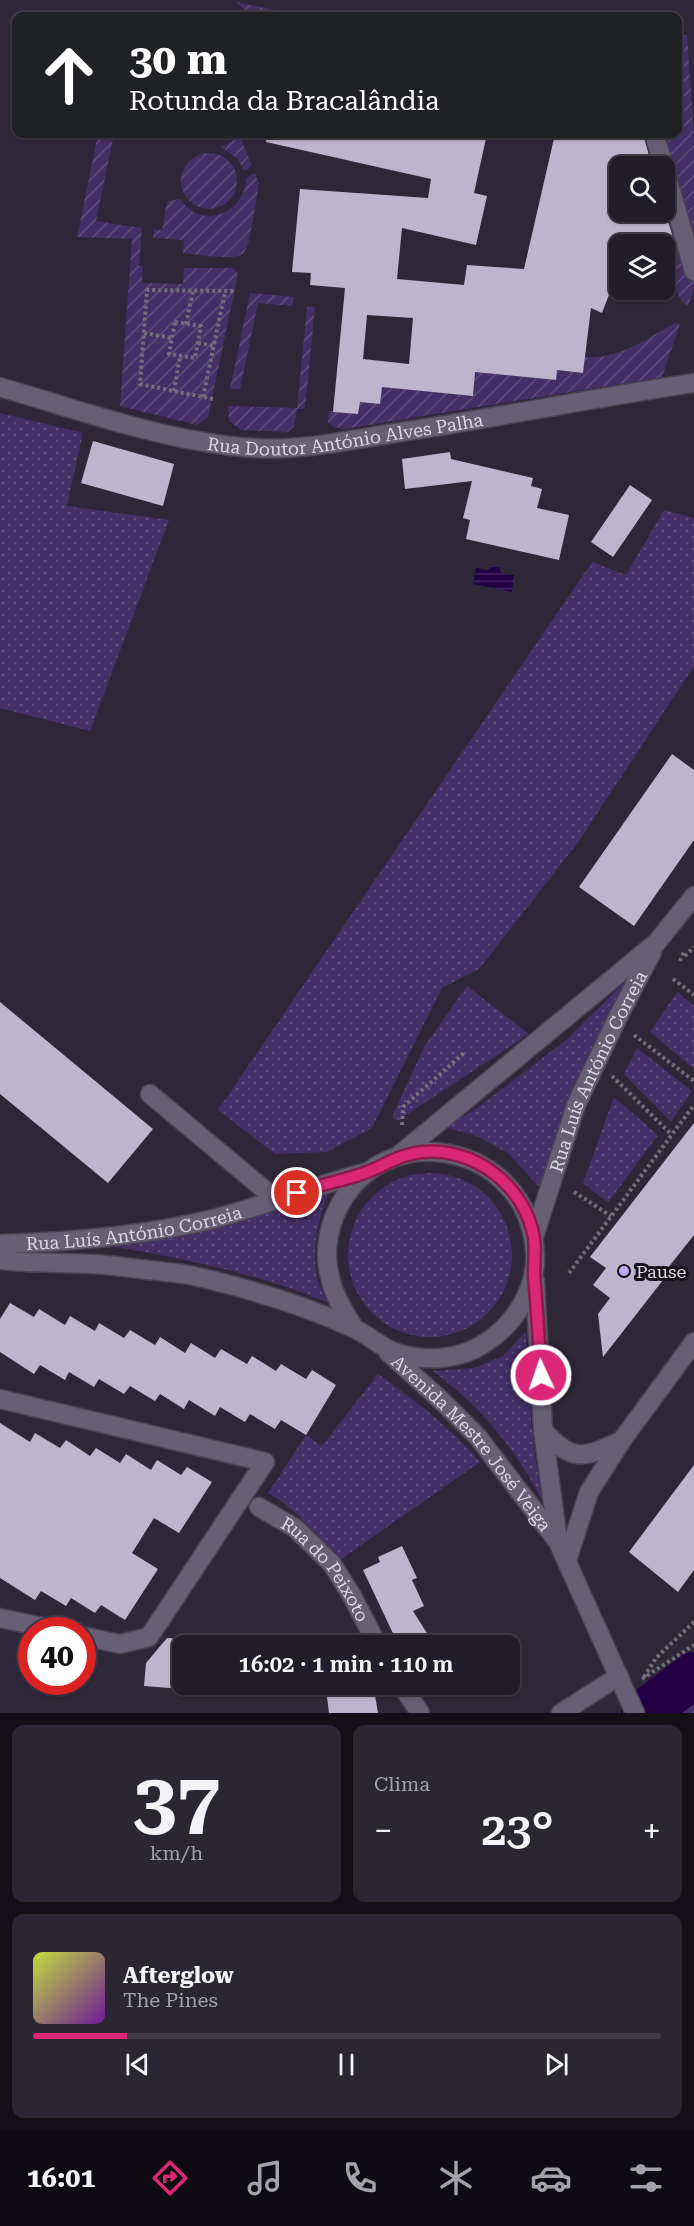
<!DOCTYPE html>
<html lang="pt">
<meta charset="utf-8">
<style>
body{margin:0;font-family:"Roboto Serif",serif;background:#2a2634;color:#f1f3f6;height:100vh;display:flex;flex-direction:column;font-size:22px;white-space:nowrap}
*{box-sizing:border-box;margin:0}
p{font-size:20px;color:#a2a2a9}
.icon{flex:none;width:33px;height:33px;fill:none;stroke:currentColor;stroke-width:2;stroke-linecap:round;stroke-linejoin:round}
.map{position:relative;height:1713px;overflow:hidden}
.drawer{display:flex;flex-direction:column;gap:12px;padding:12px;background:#131018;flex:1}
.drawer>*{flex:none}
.banner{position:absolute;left:12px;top:12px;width:670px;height:126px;border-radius:12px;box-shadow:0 2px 4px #0004,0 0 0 2px #3f3b48;background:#202124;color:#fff;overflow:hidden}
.controls{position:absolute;left:609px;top:156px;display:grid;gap:12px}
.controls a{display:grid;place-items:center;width:66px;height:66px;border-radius:12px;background:#221d2c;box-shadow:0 2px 4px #0004,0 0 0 2px #3f3b48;font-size:30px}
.speed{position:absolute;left:18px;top:1617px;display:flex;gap:12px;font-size:30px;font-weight:700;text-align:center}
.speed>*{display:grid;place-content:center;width:78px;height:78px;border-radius:50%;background:#221d2c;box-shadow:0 2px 4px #0004,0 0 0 2px #3f3b48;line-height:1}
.speed .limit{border:9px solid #d22;background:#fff;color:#111}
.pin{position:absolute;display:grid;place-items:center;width:51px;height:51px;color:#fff;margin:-26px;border:3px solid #fff;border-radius:50%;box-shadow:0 2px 6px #0007}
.me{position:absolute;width:66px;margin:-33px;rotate:357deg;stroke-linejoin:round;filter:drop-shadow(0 0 4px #0008)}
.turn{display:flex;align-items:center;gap:21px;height:126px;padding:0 18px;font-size:27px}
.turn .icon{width:78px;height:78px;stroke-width:2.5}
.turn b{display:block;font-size:42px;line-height:51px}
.big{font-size:45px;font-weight:600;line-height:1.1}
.drawer .widget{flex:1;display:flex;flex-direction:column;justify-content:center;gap:9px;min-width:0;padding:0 21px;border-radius:12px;background:#2a2634}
.drawer .dial{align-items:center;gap:0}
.dial b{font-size:78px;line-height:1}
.song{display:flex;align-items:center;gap:18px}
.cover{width:72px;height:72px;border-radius:9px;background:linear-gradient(135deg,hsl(70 70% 55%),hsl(280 70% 35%))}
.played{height:6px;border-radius:3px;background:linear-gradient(90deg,#db2777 15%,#3f3b48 15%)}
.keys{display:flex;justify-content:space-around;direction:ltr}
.heat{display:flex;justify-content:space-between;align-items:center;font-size:33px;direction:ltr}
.drawer .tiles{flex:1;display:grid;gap:12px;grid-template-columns:1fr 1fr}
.widget:last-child{grid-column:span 2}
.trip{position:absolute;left:172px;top:1635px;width:348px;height:60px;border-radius:12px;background:#221d2c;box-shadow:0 2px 4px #0004,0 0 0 2px #3f3b48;font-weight:600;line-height:60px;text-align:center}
.tab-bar{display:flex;height:96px;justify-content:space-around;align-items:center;background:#0e0c12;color:#a2a2a9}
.tab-bar .icon{width:42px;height:42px}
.tab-bar .current{color:#db2777}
.tab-bar b{font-size:27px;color:#f1f3f6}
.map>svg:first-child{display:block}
</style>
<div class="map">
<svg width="694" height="1713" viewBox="0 0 694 1713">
<defs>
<pattern id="grass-dots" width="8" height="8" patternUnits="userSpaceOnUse" patternTransform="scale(1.5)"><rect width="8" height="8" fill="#452f67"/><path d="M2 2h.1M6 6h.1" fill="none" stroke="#5f4c7d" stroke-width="1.8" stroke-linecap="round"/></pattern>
<pattern id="garden-furrows" width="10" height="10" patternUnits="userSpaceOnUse" patternTransform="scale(1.5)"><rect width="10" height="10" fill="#452f67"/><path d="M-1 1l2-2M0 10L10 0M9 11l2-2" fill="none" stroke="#5f4c7d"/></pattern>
<pattern id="water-rules" width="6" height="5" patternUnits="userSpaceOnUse" patternTransform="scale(1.5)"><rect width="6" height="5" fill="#230046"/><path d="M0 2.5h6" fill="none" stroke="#422461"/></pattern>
</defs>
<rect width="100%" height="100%" fill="#2e273a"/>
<!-- grass -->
<path fill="url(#grass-dots)" d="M 0,413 L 83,433 L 67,506 L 169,520 L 90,731 L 0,708 Z
M 664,510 L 694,518 L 694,666 L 579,841 L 479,969 L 442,988 L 372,1128 L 327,1152 L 275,1154 L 218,1110 L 592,562 L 626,575 Z
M 636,971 C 625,990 613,1008 603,1027 C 576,1079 557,1133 540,1188 L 508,1153 L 479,1137 L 446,1127 L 477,1108 L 566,1040 Z
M 467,986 L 529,1034 L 397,1121 L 392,1117 L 424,1047 Z
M 677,992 L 694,1006 L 694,1069 L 650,1032 Z
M 637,1048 L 692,1091 L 671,1122 L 624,1074 Z
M 614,1097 L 658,1135 L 608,1203 L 583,1183 Z
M348 1255a82 82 0 1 1 164 0a82 82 0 1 1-164 0Z
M 330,1189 C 319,1217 311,1246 317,1276 C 318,1285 324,1294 327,1302 C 256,1273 179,1257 103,1245 C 139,1241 176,1237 212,1229 C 253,1220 291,1204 330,1189 Z
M 526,1331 C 528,1389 531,1445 543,1502 C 516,1449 481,1407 433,1371 L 474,1368 L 503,1356 Z
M 378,1374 C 415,1401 451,1427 480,1462 L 340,1560 C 318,1537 296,1508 268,1493 L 306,1435 L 322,1446 Z
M 694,1688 L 694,1713 L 666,1713 L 664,1709 Z"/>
<!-- garden -->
<path fill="url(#garden-furrows)" d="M 236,2 L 303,16 L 251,16 Z
M 687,35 L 694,136 L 694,250 L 661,134 L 678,134 L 678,37 Z
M 98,134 L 114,134 L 96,221 L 142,228 L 139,266 L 143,266 L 142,283 L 183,284 L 184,268 L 233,268 L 238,274 L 208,417 L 197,425 L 120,406 L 132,239 L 77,237 Z
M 240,137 L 252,166 L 244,171 L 238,159 L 221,147 Z
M181 181a28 28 0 1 1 56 0a28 28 0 1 1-56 0Z
M 255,173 L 259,184 L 249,241 C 247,246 246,251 242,254 C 233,261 196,254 183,253 L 184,240 L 153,238 L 154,229 L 162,230 L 167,201 L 180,199 C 200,231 246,214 246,178 Z
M 624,212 L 645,212 L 677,224 L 694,281 L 694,289 L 688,306 L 682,302 L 665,269 L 664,244 L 625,244 L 613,240 Z
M 250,293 L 294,297 L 292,306 L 258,303 L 240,389 L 230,389 Z
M 307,307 L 315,307 L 305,409 L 297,409 L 294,426 L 288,432 L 241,430 L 229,421 L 228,406 L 297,408 Z
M 675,323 L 680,324 L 662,377 L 344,429 L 333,427 L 328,422 L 329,411 L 358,414 L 360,402 L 380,404 L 382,387 L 473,396 L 475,372 L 555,380 L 557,370 L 583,373 L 585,357 C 618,360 646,339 675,323 Z"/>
<!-- water -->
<path fill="url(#water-rules)" d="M 494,565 L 500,568 L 501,573 L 514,575 L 512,592 L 473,584 L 476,568 L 488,570 Z
M 694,1664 L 694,1688 L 664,1709 L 657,1692 Z"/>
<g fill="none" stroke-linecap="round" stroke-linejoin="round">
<!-- river -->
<path stroke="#230046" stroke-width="46" d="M 644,1713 L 694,1675"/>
</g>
<!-- building -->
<path fill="#bdb5ce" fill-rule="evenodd" d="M 267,134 L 487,134 L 474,193 L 487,196 L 476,245 L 402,228 L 397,279 L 464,285 L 467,265 L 524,269 L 555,134 L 643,134 L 652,166 L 620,166 L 620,212 L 665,212 L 675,244 L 620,244 L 620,266 L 602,313 L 591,308 L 583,373 L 557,370 L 556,380 L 475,372 L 473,396 L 382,387 L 380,404 L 360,402 L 358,414 L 333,412 L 345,288 L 310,285 L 311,273 L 292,272 L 300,189 L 428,198 L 431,179 L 266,142 ZM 367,315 L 413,318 L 409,364 L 363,359 Z
M 93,441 L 174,464 L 163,506 L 81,483 Z
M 450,452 L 451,459 L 533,478 L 531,486 L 542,489 L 537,508 L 569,515 L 559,560 L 466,539 L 470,520 L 463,518 L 472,481 L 405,489 L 402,459 Z
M 630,485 L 652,500 L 613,557 L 591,542 Z
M 672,754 L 694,770 L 694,840 L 634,926 L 579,887 Z
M 0,1002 L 153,1129 L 108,1183 L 0,1094 Z
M 694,1123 L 694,1235 L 660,1278 L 663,1280 L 603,1357 L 598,1314 L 610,1298 L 593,1285 L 606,1268 L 590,1257 Z
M 10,1303 L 34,1317 L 39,1309 L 65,1325 L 70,1316 L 95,1331 L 99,1323 L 124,1338 L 130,1330 L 155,1345 L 160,1337 L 185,1353 L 191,1343 L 215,1358 L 221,1349 L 247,1364 L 252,1356 L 276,1371 L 281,1364 L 306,1379 L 312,1370 L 336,1385 L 306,1435 L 281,1420 L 275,1429 L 250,1414 L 245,1422 L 220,1407 L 215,1416 L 189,1400 L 184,1409 L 160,1394 L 155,1401 L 130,1386 L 124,1394 L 99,1379 L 94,1387 L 69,1372 L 65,1380 L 40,1365 L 34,1374 L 0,1352 L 0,1319 Z
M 0,1423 L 30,1442 L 35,1433 L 60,1448 L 66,1440 L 90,1456 L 96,1448 L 120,1463 L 126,1454 L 151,1470 L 157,1460 L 181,1475 L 187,1467 L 212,1482 L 179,1533 L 154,1518 L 132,1553 L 158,1569 L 125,1620 L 101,1605 L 95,1613 L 71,1598 L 66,1606 L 41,1591 L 35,1600 L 0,1578 Z
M 694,1465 L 694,1570 L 678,1592 L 629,1552 Z
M 402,1546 L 417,1578 L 412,1580 L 424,1606 L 413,1611 L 435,1646 L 399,1646 L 363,1570 L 380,1562 L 378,1557 Z
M 167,1638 L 183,1639 L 183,1689 L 144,1686 L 146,1663 Z
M 343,1684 L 373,1684 L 378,1713 L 329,1713 L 326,1689 L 343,1686 Z"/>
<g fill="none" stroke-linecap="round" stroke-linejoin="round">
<!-- minor casing -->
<g stroke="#494454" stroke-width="21">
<g id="minor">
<path d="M 654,134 L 664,166"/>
<path d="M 664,167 L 694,271"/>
<path id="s1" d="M 0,387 C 82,411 170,443 255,448 C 301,451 349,440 395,433 C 495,418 594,398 694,383"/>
<path d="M 150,1094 L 278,1201"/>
<path d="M 399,1155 L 657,942 L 694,896"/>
<path id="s2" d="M 534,1237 L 576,1105 L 618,1017 L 652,952"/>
<path id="s3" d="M 0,1244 C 71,1242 144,1236 213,1219 C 265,1205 315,1186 367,1172"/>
<path d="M 0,1260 C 30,1264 61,1262 92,1264 C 114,1265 136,1269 158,1271 C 171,1273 185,1273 198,1277 C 250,1289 304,1305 353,1328 C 369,1335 380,1347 397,1353 C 426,1362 460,1360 485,1343 C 515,1324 537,1289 535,1253 C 529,1141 377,1112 334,1217 C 327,1236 325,1258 330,1277 C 334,1296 344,1311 354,1328"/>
<path d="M 535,1281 L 543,1430 L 558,1541"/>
<path id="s4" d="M 388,1352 L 444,1403 L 478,1437 L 558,1542 L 635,1713"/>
<path d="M 0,1399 L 265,1462 L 149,1637 L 120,1644 L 82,1636"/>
<path d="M 543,1430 C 572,1462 583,1459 620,1441"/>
<path id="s5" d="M 259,1507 L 295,1528 L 332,1564 L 352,1596 L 378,1646"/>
<path d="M 567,1560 L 589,1492 L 622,1440 L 694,1342"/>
<path d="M 0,1618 L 57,1630"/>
<path d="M 401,1684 L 420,1713"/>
<path d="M 561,1713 L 619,1676"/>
</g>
</g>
<!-- path -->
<path stroke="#736d7d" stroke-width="4" stroke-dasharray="3 3" stroke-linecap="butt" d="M 175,322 L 201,326 L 195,358 L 169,354 Z
M 186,324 L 193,291
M 144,333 L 172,338
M 198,343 L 214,346
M 174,391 L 180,356
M 203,397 L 225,292
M 213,399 L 140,384 L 147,290 L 235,291
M 685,956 L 694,947
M 680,961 L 684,952
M 673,979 L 694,995
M 634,1035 L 694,1081
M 612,1076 L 671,1134
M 402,1125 L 403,1107 L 465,1052
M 574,1192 L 611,1216
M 569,1273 L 694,1105
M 644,1677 L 656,1658 L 694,1622
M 642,1679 L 694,1645"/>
<!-- minor -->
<use href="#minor" stroke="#665f75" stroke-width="18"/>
</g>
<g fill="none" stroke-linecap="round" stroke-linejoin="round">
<!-- route casing -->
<g stroke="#8e194d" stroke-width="15">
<path id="route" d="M 297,1193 C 320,1184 344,1181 367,1172 C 386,1165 400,1154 422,1152 C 475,1147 525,1186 534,1238 C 536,1251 534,1263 534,1275 C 537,1308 539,1342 541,1375"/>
</g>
<!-- route -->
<use href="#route" stroke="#db2777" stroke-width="10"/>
</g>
<!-- markers -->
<circle fill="#c1a8f3" stroke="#15121a" stroke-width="2" cx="624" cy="1271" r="6"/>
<g text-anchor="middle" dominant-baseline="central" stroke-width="6" stroke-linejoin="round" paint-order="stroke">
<!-- street labels -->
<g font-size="18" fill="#dbd7e4" stroke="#15121a">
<text stroke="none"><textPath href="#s1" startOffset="354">Rua Doutor António Alves Palha</textPath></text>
<text stroke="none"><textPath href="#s2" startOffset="178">Rua Luís António Correia</textPath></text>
<text stroke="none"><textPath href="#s3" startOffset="135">Rua Luís António Correia</textPath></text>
<text stroke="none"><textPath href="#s4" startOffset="124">Avenida Mestre José Veiga</textPath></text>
<text stroke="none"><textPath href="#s5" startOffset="93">Rua do Peixoto</textPath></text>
</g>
<!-- poi labels -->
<g font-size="18" fill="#dbd7e4" stroke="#15121a" text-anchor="start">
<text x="636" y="1271">Pause</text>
</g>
</g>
</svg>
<div class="controls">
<a><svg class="icon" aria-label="search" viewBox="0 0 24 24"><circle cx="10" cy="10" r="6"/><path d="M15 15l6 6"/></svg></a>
<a><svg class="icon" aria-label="layers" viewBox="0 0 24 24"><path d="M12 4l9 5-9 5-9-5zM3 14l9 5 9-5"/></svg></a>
</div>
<div class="speed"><div class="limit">40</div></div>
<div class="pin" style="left:297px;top:1193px;background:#d93025"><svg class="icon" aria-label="arrive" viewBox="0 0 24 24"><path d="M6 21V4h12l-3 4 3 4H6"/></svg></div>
<svg class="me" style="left:541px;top:1375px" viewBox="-20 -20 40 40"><circle r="17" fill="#db2777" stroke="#fff" stroke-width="3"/><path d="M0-11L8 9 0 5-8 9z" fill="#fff"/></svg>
<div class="trip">16:02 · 1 min · 110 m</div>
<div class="banner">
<div class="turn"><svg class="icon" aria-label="ahead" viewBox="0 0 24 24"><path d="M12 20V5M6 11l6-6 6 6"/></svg><div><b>30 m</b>Rotunda da Bracalândia</div></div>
</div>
</div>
<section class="drawer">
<div class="tiles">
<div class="widget dial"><b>37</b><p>km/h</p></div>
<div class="widget"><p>Clima</p>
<div class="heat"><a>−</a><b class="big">23°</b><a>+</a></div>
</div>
<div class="widget">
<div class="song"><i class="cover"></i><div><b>Afterglow</b><p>The Pines</p></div></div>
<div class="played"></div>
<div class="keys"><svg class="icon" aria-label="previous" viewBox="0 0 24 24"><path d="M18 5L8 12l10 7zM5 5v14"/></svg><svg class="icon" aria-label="pause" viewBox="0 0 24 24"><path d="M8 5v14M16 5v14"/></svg><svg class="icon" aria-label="next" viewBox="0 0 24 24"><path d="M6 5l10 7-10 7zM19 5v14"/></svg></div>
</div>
</div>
</section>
<nav class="tab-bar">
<b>16:01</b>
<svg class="icon current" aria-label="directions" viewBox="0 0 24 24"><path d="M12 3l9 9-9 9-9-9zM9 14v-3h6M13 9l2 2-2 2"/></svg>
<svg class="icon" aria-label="music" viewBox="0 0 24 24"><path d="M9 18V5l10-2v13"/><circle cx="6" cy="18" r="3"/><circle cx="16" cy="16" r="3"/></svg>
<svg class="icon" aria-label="phone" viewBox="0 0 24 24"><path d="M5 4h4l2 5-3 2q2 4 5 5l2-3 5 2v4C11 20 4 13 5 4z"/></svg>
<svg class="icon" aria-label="climate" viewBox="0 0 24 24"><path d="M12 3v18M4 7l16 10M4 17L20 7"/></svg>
<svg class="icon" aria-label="car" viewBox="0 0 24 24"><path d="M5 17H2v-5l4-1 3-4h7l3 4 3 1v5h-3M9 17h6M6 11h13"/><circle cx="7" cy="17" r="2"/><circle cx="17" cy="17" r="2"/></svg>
<svg class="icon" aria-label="filters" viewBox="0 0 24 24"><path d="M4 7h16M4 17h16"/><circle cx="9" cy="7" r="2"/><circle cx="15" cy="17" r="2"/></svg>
</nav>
